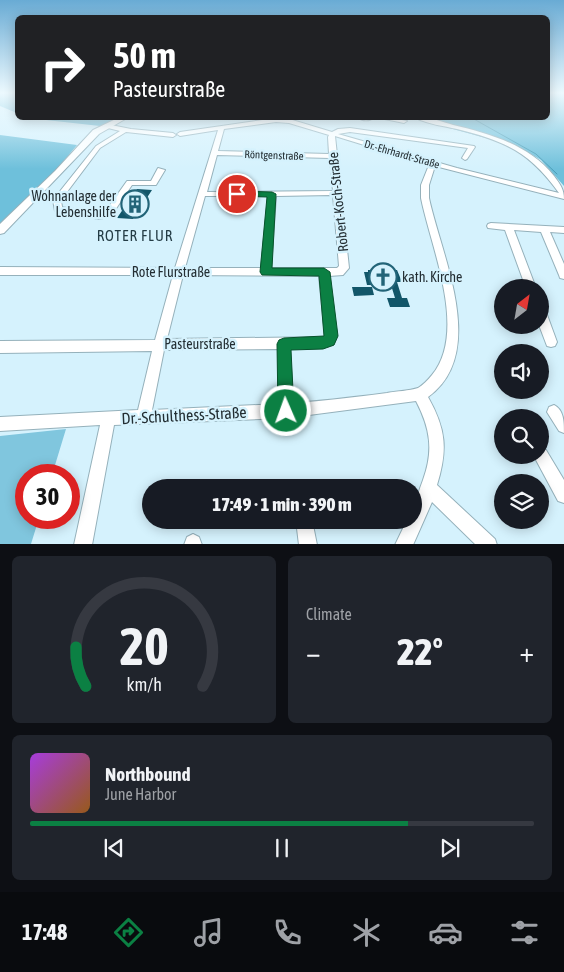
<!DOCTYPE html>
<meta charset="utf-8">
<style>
body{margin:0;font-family:"Asap Condensed",sans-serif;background:#20242c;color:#f1f3f6;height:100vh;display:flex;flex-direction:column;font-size:19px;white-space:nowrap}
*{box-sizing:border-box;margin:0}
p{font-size:16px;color:#9ea1a6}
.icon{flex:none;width:28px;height:28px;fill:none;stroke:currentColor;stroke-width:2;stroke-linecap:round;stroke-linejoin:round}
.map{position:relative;height:544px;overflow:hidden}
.panel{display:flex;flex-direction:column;gap:12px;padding:12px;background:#0d0f14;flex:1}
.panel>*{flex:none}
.guide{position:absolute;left:15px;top:15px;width:535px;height:105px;border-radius:8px;box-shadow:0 2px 12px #0003;background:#202124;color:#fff;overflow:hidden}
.needle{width:32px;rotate:31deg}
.tools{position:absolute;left:494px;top:279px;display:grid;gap:10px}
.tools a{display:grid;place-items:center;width:55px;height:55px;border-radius:50%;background:#171b24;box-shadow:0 2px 12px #0003;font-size:25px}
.speed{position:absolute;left:15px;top:464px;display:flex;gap:10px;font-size:25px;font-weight:700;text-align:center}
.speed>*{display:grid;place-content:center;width:65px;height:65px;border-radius:50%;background:#171b24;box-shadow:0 2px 12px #0003;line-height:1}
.speed .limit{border:8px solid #d22;background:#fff;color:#111}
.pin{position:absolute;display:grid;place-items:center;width:42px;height:42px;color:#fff;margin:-21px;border:2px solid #fff;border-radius:50%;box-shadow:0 1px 5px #0007}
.me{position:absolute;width:55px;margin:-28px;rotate:358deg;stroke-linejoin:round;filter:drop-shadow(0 0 4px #0008)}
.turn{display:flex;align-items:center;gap:18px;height:105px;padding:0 15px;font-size:22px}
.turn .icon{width:65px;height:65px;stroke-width:2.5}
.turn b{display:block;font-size:35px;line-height:42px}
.big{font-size:38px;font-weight:800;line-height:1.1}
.panel .tile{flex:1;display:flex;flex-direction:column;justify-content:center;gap:8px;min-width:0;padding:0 18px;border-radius:8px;background:#20242c}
.panel .dial{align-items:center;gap:0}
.dial svg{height:130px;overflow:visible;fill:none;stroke:#363941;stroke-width:7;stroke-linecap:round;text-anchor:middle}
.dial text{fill:#f1f3f6;stroke:none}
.song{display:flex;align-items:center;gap:15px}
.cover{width:60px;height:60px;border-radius:8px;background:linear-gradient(135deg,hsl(280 70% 55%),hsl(30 70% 35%))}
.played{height:5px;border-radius:2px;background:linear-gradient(90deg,#0b8043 75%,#363941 75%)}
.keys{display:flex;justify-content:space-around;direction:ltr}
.heat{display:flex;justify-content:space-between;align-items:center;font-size:28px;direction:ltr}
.panel .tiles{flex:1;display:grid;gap:12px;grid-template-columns:1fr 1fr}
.tile:last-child{grid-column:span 2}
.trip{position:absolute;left:142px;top:479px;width:280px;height:50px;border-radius:25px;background:#171b24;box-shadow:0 2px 12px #0003;font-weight:800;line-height:50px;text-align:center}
.menu{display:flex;height:80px;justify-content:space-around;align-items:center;background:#090b0e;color:#9ea1a6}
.menu .icon{width:35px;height:35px}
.menu .selected{color:#0b8043}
.menu b{font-size:22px;color:#f1f3f6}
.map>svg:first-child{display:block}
</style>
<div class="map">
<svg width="564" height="545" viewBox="0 0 564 545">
<rect width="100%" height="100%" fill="#d5f2fd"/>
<!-- green -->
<path fill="#80c6de" d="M 66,429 L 52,475 L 26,475 L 26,518 L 39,518 L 31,544 L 0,544 L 0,436 Z"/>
<!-- forest -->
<path fill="#6ec0db" d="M 0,93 L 17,93 L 17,113 L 0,106 Z
M 548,93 L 564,93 L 564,186 L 541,160 L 519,147 L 412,118 L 548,118 Z
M 28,118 L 120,118 L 100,126 Z
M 0,135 L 77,145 L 57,169 L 0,224 Z"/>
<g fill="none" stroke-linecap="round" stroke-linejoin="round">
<!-- stream -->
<path stroke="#4a9db7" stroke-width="1" d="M 472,118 L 536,154 L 557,174"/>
</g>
<!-- building -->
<path fill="#125669" d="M 137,189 L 152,190 L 133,219 L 117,218 Z
M 368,270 L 397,270 L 402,282 L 397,282 L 402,298 L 407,298 L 410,307 L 390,307 L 387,298 L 395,298 L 391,285 L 367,285 L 364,272 L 368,272 Z
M 352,287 L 372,287 L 374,295 L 354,296 Z"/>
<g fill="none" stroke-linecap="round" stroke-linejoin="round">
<!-- minor casing -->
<g stroke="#95b1bb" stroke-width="2">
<path id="minor" d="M 276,118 L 289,119 L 332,132 L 338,129 L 350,128 L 474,146 L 475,147 L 467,159 L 465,160 L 462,158 L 468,148 L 350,132 L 338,134 L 457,168 L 559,193 C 530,152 505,141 457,129 C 444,126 427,124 416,118 C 428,116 442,122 453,125 C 491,134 529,145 554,176 C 560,184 564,189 564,199 L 435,166 L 429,185 L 429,198 C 441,255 489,353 428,397 C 446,429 448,449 437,485 L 495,539 L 497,545 L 476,545 L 432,502 L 413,545 L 395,545 L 407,520 L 414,520 C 414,505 418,493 423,480 C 434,450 430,428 416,401 L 286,418 L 114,425 L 92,545 L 74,545 L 100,425 L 0,431 L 0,417 L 138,410 L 152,351 L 0,353 L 0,341 L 155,340 L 173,275 L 0,275 L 0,267 L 175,268 L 218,130 L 180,136 L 177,134 L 180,132 ZM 276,122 L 289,123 L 329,135 L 328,137 L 329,154 L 218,151 L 224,129 ZM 335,136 L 429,165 L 421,185 L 421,198 C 431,248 468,331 432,375 C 428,380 423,385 418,388 C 409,391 397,391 387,393 C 356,397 324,401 293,403 L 290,349 L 323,348 L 333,345 L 337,336 L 329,276 L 343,275 L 349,268 ZM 217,155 L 330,158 L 333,191 L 207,192 ZM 333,195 L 339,266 L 337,268 L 271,268 L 276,196 ZM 205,196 L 268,196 L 261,268 L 185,268 ZM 183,275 L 319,276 L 325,337 L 167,339 ZM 278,349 L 279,404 L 152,410 L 164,350 Z
M 359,118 L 373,118 C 370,121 362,121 359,118 Z
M 380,118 L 392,118 L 407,121 L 404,123 Z
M 106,124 L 131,129 L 173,133 L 176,135 L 173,137 L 126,132 L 100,148 L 61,200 L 62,207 L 99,213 L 105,212 L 127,181 L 151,181 L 158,168 L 165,170 L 156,185 L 132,185 L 111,216 L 99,219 L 55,211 L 53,200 L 96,146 L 120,131 L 104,127 L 103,126 Z
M 491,223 L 564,227 L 564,233 L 550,232 L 564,264 L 564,279 L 560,278 L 559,275 L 541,232 L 514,230 L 536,288 L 526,288 L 505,230 L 488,228 L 487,226 L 488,224 Z
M 540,307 L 544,309 L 546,312 L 557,342 L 555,346 L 551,347 L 547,346 L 539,325 Z
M 554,405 C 564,410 564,422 564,433 L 559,431 L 547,412 L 549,407 Z
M 540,448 L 546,450 L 564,480 L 564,503 L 558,501 L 536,460 L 534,455 L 540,455 Z
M 296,520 L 312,520 L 317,545 L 299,545 Z
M 193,534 L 199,537 L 202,545 L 184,545 L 187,537 Z"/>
</g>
<!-- major casing -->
<g stroke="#95b1bb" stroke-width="2">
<path id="major" d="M 118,118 L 127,118 L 99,134 L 4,233 L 0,234 L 0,224 L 55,171 L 93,130 Z"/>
</g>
<!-- minor -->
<use href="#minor" fill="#fff" fill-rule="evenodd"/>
<!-- major -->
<use href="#major" fill="#fff" fill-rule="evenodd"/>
</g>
<!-- sky -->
<linearGradient id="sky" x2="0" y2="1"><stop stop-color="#69abd4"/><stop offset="0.55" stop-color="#ecf9fe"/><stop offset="1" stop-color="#ecf9fe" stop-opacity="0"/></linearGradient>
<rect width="564" height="169" fill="url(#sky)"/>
<!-- route -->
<path fill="#0b8043" stroke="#07532c" d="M 237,191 L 272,192 L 276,194 L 272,268 L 324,268 L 330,272 L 338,336 L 334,345 L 323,349 L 291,350 L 294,411 L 292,416 L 286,419 L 281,416 L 278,411 L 277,344 L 279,340 L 284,338 L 324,336 L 319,276 L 262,275 L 260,272 L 267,197 L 234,196 L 233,194 Z"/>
<!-- icons -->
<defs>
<g id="building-ring" transform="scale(1.4375)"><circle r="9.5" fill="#d5f2fd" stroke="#226478" stroke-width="1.5"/><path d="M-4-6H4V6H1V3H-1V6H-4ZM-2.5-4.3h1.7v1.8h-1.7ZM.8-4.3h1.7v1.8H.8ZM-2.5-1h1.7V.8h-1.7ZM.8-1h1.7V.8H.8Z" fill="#226478"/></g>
<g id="church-ring" transform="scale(1.4375)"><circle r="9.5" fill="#d5f2fd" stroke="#226478" stroke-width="1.5"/><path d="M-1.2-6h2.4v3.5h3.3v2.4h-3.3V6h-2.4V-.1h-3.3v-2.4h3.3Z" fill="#226478"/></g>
</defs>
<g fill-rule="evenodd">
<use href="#building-ring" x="135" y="204"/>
<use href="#church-ring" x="383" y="277"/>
</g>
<g text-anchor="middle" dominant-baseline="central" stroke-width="5" stroke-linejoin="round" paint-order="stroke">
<!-- far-street labels -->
<g font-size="11" fill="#232e33" stroke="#d5f2fd">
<text transform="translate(402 154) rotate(16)">Dr.-Ehrhardt-Straße</text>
<text transform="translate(274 155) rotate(2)">Röntgenstraße</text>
</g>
<!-- poi labels -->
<g font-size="14" fill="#232e33" stroke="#d5f2fd" text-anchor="end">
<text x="116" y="196">Wohnanlage der<tspan x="116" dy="16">Lebenshilfe</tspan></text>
<text x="402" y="277" text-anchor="start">kath. Kirche</text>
</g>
<!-- street labels -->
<g font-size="14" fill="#232e33" stroke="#d5f2fd">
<text transform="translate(338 202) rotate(-96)">Robert-Koch-Straße</text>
<text x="171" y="272">Rote Flurstraße</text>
<text x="200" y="344">Pasteurstraße</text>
</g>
<!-- neighbourhood labels -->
<g font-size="15" letter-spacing="1" fill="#243c45" stroke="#d5f2fd">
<text x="135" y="235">ROTER FLUR</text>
</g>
<!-- near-street labels -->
<g font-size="16" fill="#232e33" stroke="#d5f2fd">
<text transform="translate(184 415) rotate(-3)">Dr.-Schulthess-Straße</text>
</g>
</g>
</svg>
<div class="tools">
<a><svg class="needle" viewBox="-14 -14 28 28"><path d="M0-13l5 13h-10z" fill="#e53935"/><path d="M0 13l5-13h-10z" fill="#9ea1a6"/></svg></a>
<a><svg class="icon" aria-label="sound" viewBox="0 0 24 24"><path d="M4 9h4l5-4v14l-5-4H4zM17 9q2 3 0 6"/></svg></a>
<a><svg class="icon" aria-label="search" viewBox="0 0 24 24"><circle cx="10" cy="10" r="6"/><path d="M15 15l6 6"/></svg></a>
<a><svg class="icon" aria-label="layers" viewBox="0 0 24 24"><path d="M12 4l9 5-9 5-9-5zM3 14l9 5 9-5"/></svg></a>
</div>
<div class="speed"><div class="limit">30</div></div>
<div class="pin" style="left:237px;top:194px;background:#d93025"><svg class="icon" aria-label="arrive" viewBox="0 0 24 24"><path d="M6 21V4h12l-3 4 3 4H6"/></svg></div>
<svg class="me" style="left:286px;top:411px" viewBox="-20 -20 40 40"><circle r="17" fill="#0b8043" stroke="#fff" stroke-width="3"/><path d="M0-11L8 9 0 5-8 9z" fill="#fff"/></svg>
<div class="trip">17:49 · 1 min · 390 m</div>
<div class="guide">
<div class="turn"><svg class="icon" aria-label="right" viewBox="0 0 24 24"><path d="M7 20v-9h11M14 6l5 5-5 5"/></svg><div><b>50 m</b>Pasteurstraße</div></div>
</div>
</div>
<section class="panel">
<div class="tiles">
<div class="tile dial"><svg viewBox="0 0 100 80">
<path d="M14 69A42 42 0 1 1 86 69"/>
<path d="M14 69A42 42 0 0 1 8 45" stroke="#0b8043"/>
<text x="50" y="56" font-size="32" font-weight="700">20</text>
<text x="50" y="72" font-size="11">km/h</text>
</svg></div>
<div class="tile"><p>Climate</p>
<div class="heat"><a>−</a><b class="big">22°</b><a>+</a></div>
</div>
<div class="tile">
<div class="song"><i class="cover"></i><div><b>Northbound</b><p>June Harbor</p></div></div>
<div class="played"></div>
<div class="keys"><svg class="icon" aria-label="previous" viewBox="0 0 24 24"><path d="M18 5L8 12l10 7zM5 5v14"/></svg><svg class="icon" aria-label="pause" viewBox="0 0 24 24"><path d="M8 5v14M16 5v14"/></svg><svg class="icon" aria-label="next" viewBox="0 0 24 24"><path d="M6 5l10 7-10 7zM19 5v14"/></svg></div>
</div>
</div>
</section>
<nav class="menu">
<b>17:48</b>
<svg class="icon selected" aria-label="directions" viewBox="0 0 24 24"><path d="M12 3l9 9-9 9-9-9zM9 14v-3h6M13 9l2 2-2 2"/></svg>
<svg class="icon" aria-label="music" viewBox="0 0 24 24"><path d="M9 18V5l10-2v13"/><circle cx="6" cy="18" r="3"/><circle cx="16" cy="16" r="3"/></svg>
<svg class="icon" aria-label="phone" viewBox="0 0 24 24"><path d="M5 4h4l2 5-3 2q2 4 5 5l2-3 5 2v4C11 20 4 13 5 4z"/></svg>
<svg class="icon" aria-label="climate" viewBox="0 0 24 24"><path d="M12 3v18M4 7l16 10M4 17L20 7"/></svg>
<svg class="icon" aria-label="car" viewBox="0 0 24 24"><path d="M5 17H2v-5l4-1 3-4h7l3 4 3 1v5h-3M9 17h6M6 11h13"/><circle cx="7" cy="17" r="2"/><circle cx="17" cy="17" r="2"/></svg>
<svg class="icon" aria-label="filters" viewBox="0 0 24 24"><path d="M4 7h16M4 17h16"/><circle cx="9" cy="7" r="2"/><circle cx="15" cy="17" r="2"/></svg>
</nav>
